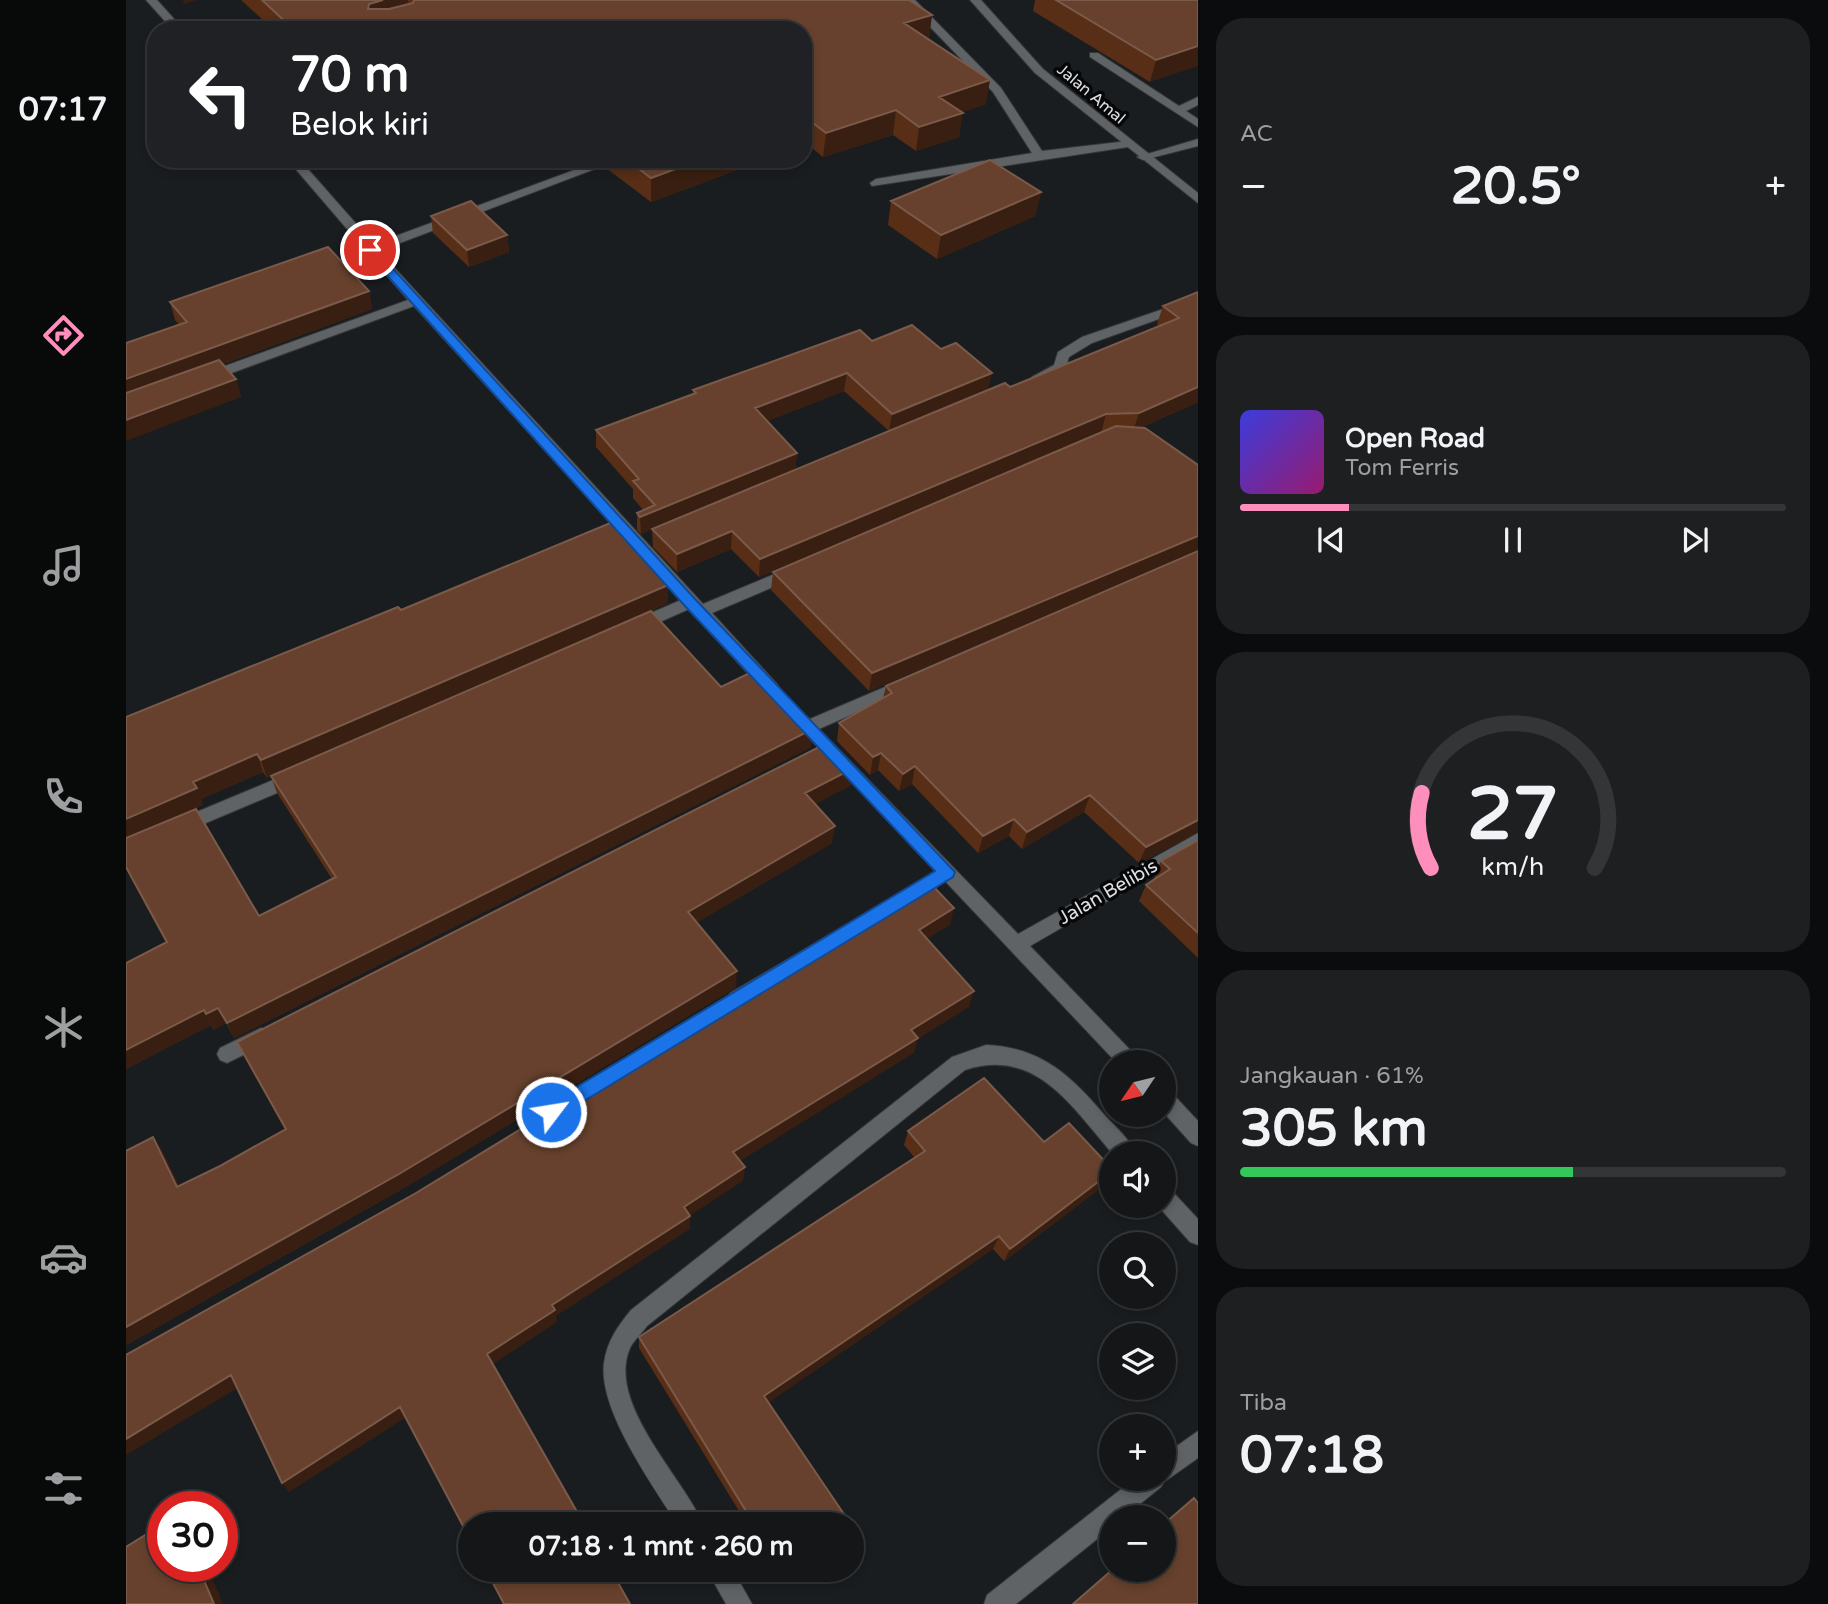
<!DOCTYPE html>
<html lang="id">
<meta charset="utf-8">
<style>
body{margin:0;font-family:"Varela Round",sans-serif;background:#1d1f20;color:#f1f3f6;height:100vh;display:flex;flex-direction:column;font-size:26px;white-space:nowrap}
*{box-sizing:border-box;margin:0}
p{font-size:23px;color:#9d9fa1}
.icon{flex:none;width:38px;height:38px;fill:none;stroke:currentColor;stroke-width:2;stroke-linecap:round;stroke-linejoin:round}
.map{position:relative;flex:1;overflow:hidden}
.details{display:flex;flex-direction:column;gap:18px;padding:18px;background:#0b0c0d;width:630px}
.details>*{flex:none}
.guide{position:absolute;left:21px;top:21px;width:665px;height:147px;border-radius:28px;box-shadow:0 4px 10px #0003,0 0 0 2px #333536;background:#202124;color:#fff;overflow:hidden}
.needle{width:46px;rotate:235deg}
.fabs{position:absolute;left:973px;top:1050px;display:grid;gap:14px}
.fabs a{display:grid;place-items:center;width:77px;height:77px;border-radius:50%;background:#141617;box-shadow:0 4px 10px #0003,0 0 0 2px #333536;font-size:35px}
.speed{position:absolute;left:21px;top:1491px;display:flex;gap:14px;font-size:35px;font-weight:700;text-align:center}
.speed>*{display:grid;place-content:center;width:91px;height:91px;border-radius:50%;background:#141617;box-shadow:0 4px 10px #0003,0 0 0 2px #333536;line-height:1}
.speed .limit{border:10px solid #d22;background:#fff;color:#111}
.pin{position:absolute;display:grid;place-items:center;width:60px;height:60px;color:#fff;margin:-30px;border:4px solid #fff;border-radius:50%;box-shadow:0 2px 7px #0007}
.me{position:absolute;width:77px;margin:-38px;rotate:59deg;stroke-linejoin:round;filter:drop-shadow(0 0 5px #0008)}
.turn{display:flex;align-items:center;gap:24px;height:147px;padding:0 28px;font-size:32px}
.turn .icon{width:91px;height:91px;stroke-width:2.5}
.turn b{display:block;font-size:49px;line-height:60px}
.big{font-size:52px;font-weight:700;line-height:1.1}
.details .tile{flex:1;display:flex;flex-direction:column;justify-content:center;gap:10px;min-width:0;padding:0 24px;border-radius:28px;background:#1d1f20}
.details .dial{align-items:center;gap:0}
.dial svg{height:182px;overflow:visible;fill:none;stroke:#333536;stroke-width:7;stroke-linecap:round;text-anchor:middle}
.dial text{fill:#f1f3f6;stroke:none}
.song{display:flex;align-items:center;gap:21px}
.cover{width:84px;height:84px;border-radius:10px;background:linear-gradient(135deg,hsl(240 70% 55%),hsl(320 70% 35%))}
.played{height:7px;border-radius:4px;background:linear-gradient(90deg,#fe8ebc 20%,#333536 20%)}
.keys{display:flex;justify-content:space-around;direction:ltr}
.heat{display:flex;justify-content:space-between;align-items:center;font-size:38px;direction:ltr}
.charge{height:10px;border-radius:5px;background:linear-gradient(90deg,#34c759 61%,#333536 0)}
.trip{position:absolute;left:332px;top:1512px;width:406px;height:70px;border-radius:35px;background:#141617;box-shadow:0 4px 10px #0003,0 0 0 2px #333536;font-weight:700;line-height:70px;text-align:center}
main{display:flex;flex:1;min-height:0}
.tab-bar{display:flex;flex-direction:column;width:126px;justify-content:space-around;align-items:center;background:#080909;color:#9d9fa1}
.tab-bar .icon{width:49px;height:49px}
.tab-bar .active{color:#fe8ebc}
.tab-bar b{font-size:32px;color:#f1f3f6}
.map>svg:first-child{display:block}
</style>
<main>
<nav class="tab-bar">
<b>07:17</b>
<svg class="icon active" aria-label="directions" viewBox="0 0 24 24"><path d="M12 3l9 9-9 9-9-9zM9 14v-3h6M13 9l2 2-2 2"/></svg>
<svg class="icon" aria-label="music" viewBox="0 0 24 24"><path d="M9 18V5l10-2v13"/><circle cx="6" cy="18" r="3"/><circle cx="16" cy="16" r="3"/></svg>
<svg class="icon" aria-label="phone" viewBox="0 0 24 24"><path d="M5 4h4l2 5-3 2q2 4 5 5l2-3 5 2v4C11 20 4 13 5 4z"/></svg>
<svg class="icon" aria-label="climate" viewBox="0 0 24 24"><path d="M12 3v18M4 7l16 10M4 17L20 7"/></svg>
<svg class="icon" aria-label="car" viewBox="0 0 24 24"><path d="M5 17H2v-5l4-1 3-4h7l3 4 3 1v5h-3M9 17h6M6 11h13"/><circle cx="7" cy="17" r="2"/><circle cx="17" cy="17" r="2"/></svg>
<svg class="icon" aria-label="filters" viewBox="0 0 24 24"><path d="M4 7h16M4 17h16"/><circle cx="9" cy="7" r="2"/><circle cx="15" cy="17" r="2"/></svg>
</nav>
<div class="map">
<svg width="1072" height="1604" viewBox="0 0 1072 1604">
<rect width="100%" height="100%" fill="#1a1d1f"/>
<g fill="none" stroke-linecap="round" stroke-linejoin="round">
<!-- lane casing -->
<g stroke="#353739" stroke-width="2">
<path id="lane" d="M 778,0 L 789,0 L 875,88 L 916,151 L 1002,141 L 1008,144 L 1002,147 L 746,186 L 744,183 L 750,179 L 906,153 L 867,92 Z
M 964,53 L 972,53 L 1053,106 L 1072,97 L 1072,105 L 1060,111 L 1072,119 L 1072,127 L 964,57 Z
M 1072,139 L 1072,146 L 1017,160 L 1011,157 Z"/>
</g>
<!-- street casing -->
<g stroke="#353739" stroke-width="2">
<path id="street" d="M 20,0 L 31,0 L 58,30 L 47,30 Z
M 161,159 L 173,159 L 248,244 L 478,159 L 495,159 L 253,251 L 577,604 L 663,568 L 673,568 L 676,572 L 673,576 L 586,613 L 651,684 L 653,688 L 651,692 L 639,692 L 563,609 L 516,630 L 504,630 L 502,626 L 504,622 L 555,600 L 288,306 L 84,381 L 74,381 L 74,375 L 282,300 Z
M 1072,297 L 1072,305 L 966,343 L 943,357 L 939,370 L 913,381 L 906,377 L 928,365 L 932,352 L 956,337 Z
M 780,678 L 788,684 L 786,688 L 693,729 L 892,934 L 1072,833 L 1072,849 L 904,946 L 1010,1056 L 1013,1062 L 990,1062 L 663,716 L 671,710 L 684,719 Z
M 171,770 L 177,772 L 180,777 L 177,782 L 61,831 L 49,831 L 46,826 L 49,821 Z
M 713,930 L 720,932 L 722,938 L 720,944 L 618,1005 L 611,1007 L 604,1005 L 601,999 L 604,993 Z
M 135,1028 L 142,1031 L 145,1037 L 142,1043 L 101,1063 L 94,1060 L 91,1054 L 94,1048 Z
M 860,1045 C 917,1047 947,1078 982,1119 C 992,1129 1004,1140 1009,1153 L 986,1153 C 945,1106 910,1047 839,1070 L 521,1326 C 516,1333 508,1340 504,1348 C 480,1403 557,1477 577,1524 L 551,1524 C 527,1485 472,1410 478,1363 C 481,1341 492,1326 505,1310 L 826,1057 Z
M 1038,1090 L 1045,1092 L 1072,1121 L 1072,1146 L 1065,1143 L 1038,1113 Z
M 1038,1187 L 1045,1190 L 1072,1219 L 1072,1245 L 1064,1242 L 1032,1206 L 1038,1206 Z
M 1072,1431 L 1072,1458 L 1038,1482 L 1035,1487 L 998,1517 L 985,1517 L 985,1528 L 890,1604 L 858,1604 L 861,1595 L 1008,1479 L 1038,1479 L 1038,1455 Z
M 581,1570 L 607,1570 L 626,1604 L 600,1604 Z"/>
</g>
<!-- secondary casing -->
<g stroke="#353739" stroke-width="2">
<path id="secondary" d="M 844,0 L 855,0 L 917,69 L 1072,193 L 1072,203 L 909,73 Z"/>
</g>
<!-- lane -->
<use href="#lane" fill="#606366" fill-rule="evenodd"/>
<!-- street -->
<use href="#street" fill="#606366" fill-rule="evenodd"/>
<!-- secondary -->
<use href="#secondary" fill="#606366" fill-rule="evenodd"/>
</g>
<!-- wall -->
<path fill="#582e17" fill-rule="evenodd" d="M 115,0 L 783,0 L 806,15 L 803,38 L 802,39 L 860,104 L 836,112 L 833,137 L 790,151 L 767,135 L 697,157 L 681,144 L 677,30 L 148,30 Z
M 909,0 L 1072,0 L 1024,82 L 907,11 Z
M 480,159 L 641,159 L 525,202 L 480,168 Z
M 915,192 L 909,216 L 811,259 L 762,225 L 765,201 Z
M 305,216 L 381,235 L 383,252 L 343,267 L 307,233 Z
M 243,291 L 246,309 L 97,364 L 110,379 L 115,397 L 49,320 L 44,302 Z
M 1072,292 L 1072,402 L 1014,428 L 1072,832 L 1013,863 L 958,812 L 896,849 L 883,836 L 852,853 L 786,784 L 773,791 L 752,770 L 744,775 L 711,741 L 713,723 L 757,698 L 760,686 L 1025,571 L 743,691 L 645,590 L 647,572 L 976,433 L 633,577 L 605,549 L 551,572 L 527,547 L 526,529 L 515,534 L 511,530 L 511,513 L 517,510 L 507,498 L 507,489 L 470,447 L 470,430 L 567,394 L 567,390 L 746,341 L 862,390 L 884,387 L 1033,326 L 1031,324 L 1037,306 ZM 718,391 L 763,431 L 669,470 L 671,453 L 641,421 Z
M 533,575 L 542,603 L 141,778 L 137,772 L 75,799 L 77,805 L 59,813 L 133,916 L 206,879 L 151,793 L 145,776 L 595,687 L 685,747 L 108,1038 L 100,1023 L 88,1030 L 85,1025 L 0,1069 L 0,963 L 40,943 L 0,869 L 0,717 L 275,610 Z
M 728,768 L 725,785 L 689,804 L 706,843 L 571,922 L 610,987 L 278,1188 L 0,1345 L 27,1137 L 36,1151 L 53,1186 L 92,1167 L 159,1130 L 119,1058 L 111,1042 Z
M 1072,840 L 1072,958 L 1013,901 L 1020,885 L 1029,879 L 1028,878 L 1035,861 Z
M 782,1131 L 980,1184 L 878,1261 L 867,1249 L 642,1402 L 723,1524 L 621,1524 L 513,1348 L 513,1337 L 789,1158 L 778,1145 Z
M 648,1570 L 671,1570 L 656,1582 Z"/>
<!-- shaded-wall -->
<path fill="#391f11" d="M 57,0 L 71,0 L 58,4 Z
M 257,0 L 282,0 L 284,16 L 242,9 L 243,4 Z
M 806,15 L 803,38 L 775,47 L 778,23 Z
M 1072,46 L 1072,66 L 1024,82 L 1030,60 Z
M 864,80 L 860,104 L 810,121 L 813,97 Z
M 770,110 L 767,135 L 697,157 L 700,133 Z
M 837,113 L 833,137 L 790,151 L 793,127 Z
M 683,120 L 681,144 L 677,146 L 677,122 Z
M 185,159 L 198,159 L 186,163 Z
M 576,159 L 641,159 L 525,202 L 525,178 Z
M 915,192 L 909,216 L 811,259 L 815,235 Z
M 381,235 L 383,252 L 343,267 L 341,250 Z
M 243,291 L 246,309 L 0,399 L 0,379 Z
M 721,373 L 718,391 L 628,426 L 629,408 Z
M 866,373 L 862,390 L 763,431 L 766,414 Z
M 110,379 L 115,397 L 0,441 L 0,420 Z
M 1072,387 L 1072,402 L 1007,431 L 1013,413 Z
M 980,414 L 975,433 L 633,577 L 634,559 Z
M 671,453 L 669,470 L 515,534 L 514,517 Z
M 606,531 L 605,549 L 551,572 L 551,554 Z
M 1072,536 L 1072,551 L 743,691 L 746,673 Z
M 533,562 L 533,580 L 525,565 Z
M 542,585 L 542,603 L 141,778 L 135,760 Z
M 687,729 L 685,747 L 108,1038 L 101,1023 Z
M 755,753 L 752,770 L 744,775 L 747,757 Z
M 131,754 L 137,772 L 75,799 L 77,805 L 0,839 L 0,819 L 67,782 Z
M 789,766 L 786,784 L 773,791 L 777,774 Z
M 728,768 L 725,785 L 677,811 L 679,793 Z
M 964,795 L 958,812 L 896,849 L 901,832 Z
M 888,819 L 883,836 L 852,853 L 857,836 Z
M 1072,820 L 1072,832 L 1013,863 L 1020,847 Z
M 709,826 L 706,843 L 562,928 L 562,912 Z
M 828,908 L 824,925 L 789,946 L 793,930 Z
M 611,971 L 610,987 L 278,1188 L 0,1345 L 0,1327 Z
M 848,991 L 843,1007 L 792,1039 L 788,1053 L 606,1166 L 607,1152 L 785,1030 Z
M 92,1008 L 100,1023 L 88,1030 L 80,1014 Z
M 78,1010 L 85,1025 L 0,1069 L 0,1050 Z
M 27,1137 L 36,1151 L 60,1201 L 51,1187 Z
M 619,1167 L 617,1181 L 557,1220 L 558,1207 Z
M 985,1172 L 980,1184 L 878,1261 L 884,1249 Z
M 564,1216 L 564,1229 L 430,1316 L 431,1322 L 364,1366 L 361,1354 L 426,1305 Z
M 873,1236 L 867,1249 L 636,1407 L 638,1396 Z
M 105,1375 L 113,1387 L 0,1455 L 0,1439 Z
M 274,1407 L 279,1418 L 163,1492 L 156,1483 Z
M 72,1566 L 81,1566 L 97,1604 L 88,1604 Z
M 664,1570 L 671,1570 L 656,1582 L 658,1574 Z"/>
<!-- building -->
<path fill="#67412d" stroke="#7a5a4a" stroke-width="2" d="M 136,0 L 257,0 L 243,4 L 242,9 L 263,9 L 287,3 L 288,0 L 783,0 L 806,15 L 778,23 L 864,80 L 813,97 L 837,113 L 793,127 L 770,110 L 700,133 L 683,120 L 677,122 L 677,30 L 168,30 Z
M 930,0 L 1072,0 L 1072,46 L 1030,60 Z
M 500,159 L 576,159 L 525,178 Z
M 864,160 L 915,192 L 815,235 L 765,201 Z
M 345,201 L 381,235 L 341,250 L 305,216 Z
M 202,247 L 243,291 L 0,379 L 0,343 L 61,322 L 44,302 Z
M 1072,292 L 1072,387 L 1013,413 L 980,414 L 634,559 L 606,531 L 551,554 L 526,529 L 879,383 L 884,387 L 1053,318 L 1037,306 Z
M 786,325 L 815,349 L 830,343 L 866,373 L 766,414 L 721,373 L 629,408 L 671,453 L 514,517 L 511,513 L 529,505 L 507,481 L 513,479 L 470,430 L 570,393 L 567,390 L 734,330 L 746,341 Z
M 93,360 L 110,379 L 0,420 L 0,393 Z
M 990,426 L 1019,428 L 1072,465 L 1072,536 L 746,673 L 647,572 Z
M 494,519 L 533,562 L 525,565 L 542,585 L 135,760 L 131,754 L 67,782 L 71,788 L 0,819 L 0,717 L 272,607 L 275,610 Z
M 1072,551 L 1072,820 L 1020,847 L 964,795 L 901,832 L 888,819 L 857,836 L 789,766 L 777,774 L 755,753 L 747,757 L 713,723 L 766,693 L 760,686 Z
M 525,611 L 595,687 L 630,670 L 687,729 L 101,1023 L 92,1008 L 80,1014 L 78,1010 L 0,1050 L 0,963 L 41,942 L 0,867 L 0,838 L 70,809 L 133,916 L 210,877 L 145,776 Z
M 703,742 L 728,768 L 679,793 L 709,826 L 562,912 L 611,971 L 273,1174 L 0,1327 L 0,1151 L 27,1137 L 51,1187 L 92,1167 L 160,1129 L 111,1042 Z
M 1072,840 L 1072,933 L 1020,885 L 1044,869 L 1035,861 Z
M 803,882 L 828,908 L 793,930 L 848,991 L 785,1030 L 792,1038 L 607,1152 L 619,1167 L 558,1207 L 564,1216 L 426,1305 L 429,1310 L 361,1354 L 458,1524 L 345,1524 L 345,1541 L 274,1407 L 156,1483 L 105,1375 L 0,1439 L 0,1355 L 290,1193 L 628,987 L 630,990 L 697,950 L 695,947 Z
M 858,1078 L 918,1142 L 943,1123 L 985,1168 L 985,1172 L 884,1249 L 873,1236 L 638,1396 L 724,1523 L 722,1524 L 628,1524 L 513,1337 L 799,1151 L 782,1131 Z
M 1068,1498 L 1072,1503 L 1072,1604 L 947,1604 L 986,1570 L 1038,1570 L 1038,1524 Z
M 37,1524 L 37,1566 L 72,1566 L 88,1604 L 0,1604 L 0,1547 Z
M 360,1570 L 485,1570 L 504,1604 L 378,1604 Z
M 655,1570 L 664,1570 L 658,1574 Z"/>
<!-- route -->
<path fill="#1a73e8" stroke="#114b97" stroke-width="2" d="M 240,248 L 248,248 L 569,599 L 829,872 L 827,877 L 425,1121 L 419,1118 L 416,1112 L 419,1106 L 809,871 L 559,606 L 240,252 Z"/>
<g text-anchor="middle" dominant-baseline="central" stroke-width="7" stroke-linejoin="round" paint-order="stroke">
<!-- far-street labels -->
<g font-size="16" fill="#e0e1e3" stroke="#060708">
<text transform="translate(965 94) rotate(40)">Jalan Amal</text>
</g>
<!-- street labels -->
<g font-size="19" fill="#e0e1e3" stroke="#060708">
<text transform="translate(982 892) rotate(-30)">Jalan Belibis</text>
</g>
</g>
</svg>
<div class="fabs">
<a><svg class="needle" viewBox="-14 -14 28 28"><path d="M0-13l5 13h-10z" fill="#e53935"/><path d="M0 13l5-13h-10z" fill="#9d9fa1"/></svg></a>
<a><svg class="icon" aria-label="sound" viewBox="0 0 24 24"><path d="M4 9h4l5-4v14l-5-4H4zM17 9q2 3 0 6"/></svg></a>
<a><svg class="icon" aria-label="search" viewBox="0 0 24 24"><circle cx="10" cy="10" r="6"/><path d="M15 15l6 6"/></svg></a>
<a><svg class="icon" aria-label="layers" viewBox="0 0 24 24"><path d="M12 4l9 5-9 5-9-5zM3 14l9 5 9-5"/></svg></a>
<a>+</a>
<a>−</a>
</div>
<div class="speed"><div class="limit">30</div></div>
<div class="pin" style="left:244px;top:250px;background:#d93025"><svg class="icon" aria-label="arrive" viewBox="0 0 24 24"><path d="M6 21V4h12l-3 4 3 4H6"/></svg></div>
<svg class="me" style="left:425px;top:1112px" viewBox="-20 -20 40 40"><circle r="17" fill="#1a73e8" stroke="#fff" stroke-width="3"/><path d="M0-11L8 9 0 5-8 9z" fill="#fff"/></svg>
<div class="trip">07:18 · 1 mnt · 260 m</div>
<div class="guide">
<div class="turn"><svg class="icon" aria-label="left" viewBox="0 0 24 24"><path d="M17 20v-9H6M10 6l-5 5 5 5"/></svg><div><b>70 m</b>Belok kiri</div></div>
</div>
</div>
<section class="details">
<div class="tile"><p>AC</p>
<div class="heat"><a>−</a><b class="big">20.5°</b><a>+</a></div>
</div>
<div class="tile">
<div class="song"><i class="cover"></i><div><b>Open Road</b><p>Tom Ferris</p></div></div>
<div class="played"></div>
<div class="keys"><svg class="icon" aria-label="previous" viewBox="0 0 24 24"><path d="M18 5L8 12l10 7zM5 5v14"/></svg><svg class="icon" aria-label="pause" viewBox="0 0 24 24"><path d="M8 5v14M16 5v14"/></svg><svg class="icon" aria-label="next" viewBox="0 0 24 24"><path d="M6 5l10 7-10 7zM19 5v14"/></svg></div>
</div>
<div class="tile dial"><svg viewBox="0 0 100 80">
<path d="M14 69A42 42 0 1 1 86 69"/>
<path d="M14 69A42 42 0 0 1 10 36" stroke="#fe8ebc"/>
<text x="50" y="56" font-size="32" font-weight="700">27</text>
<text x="50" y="72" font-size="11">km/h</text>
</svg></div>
<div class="tile"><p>Jangkauan · 61%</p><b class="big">305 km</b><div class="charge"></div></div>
<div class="tile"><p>Tiba</p><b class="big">07:18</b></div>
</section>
</main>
